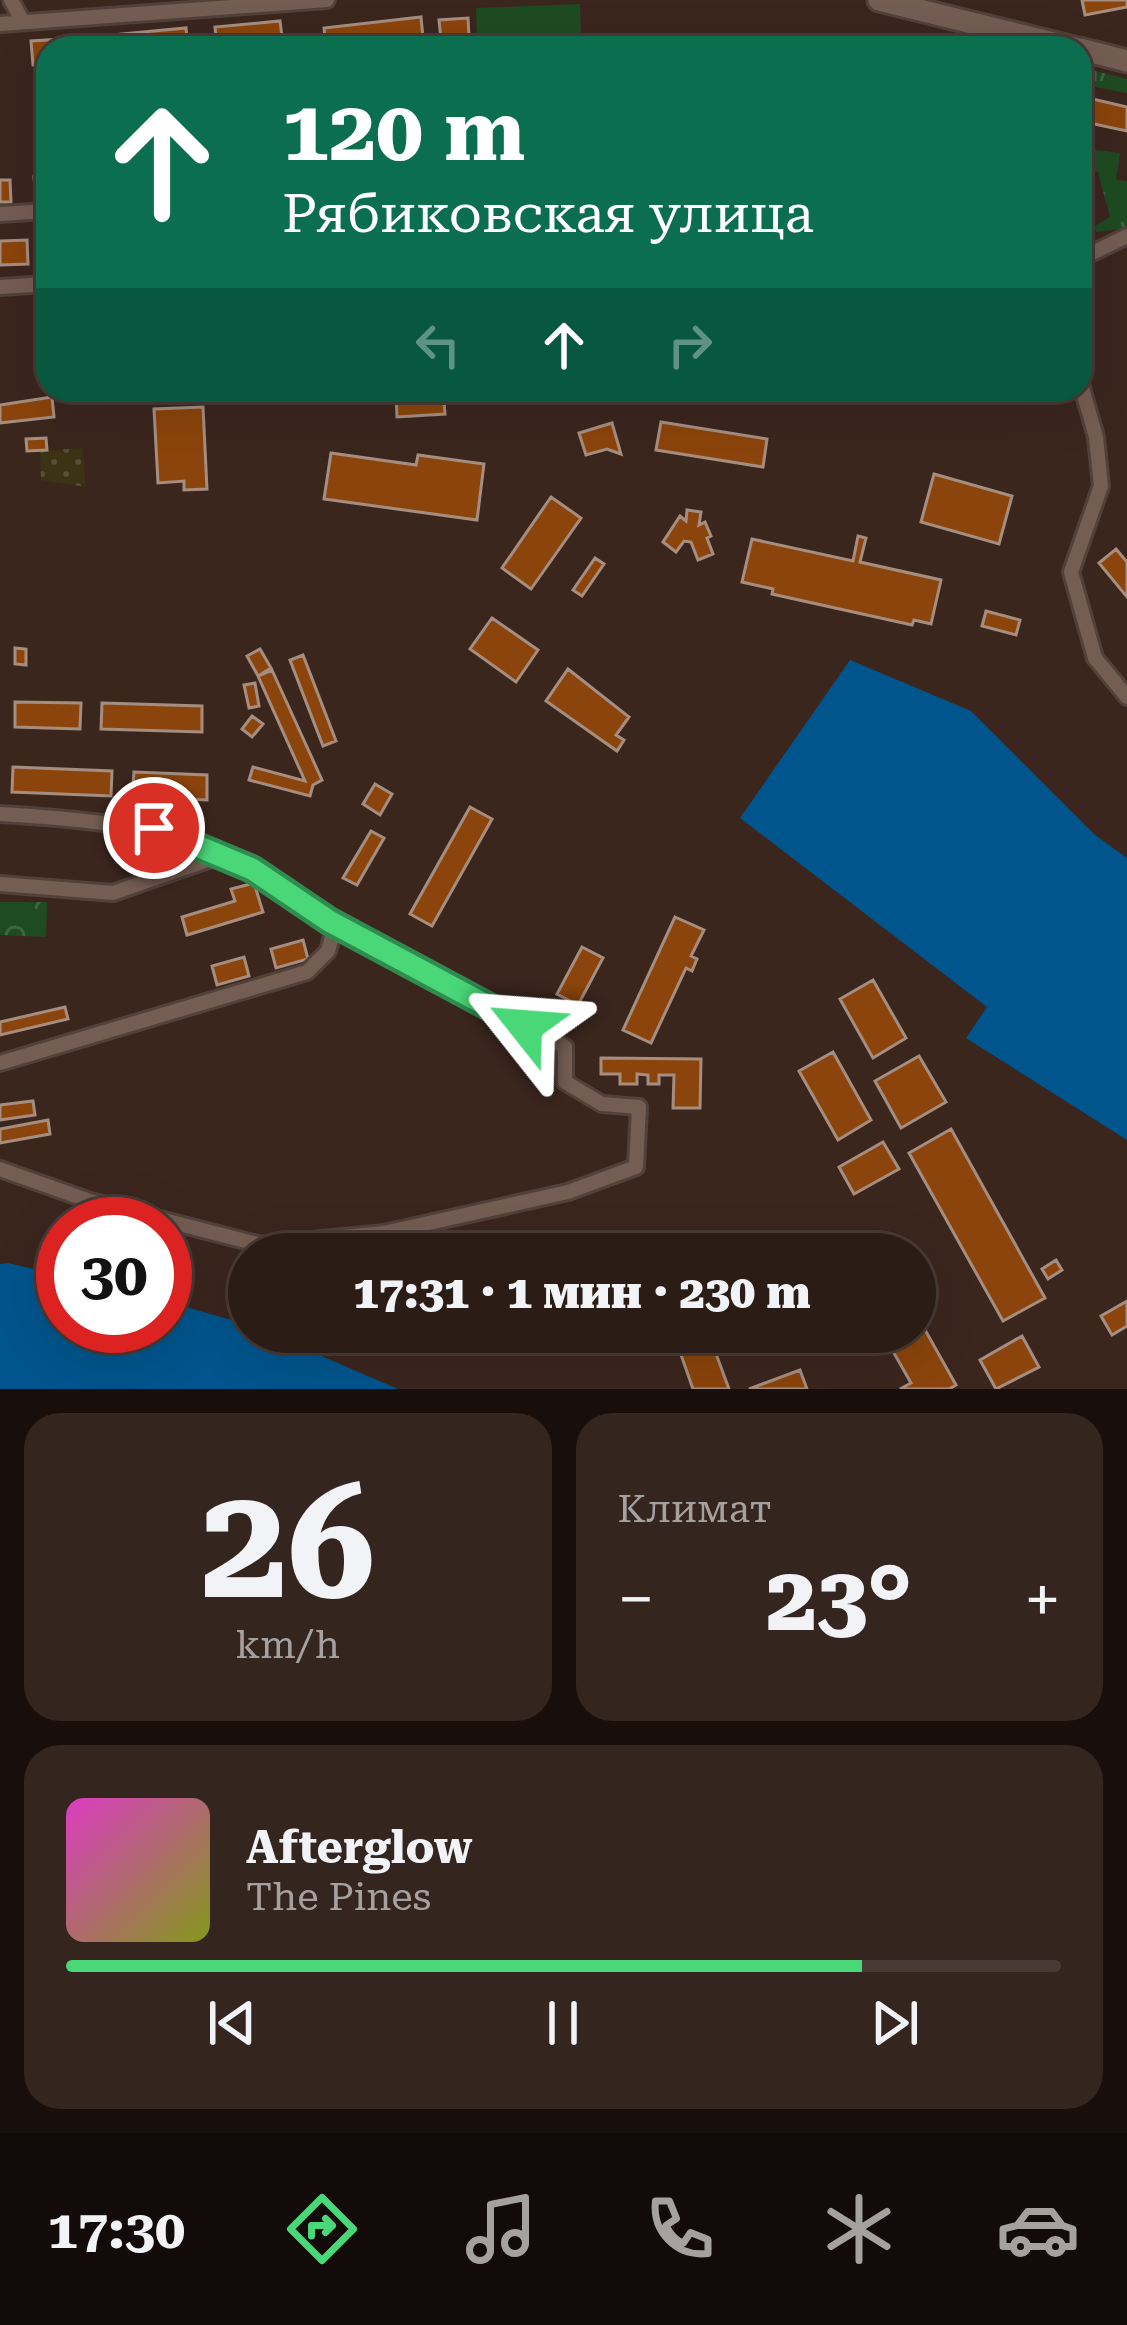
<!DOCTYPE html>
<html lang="ru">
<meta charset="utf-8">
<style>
body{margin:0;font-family:"Roboto Serif",serif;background:#34251f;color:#f1f3f6;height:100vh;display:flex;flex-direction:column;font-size:45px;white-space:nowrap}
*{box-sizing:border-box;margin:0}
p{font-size:39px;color:#a6a1a1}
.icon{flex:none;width:66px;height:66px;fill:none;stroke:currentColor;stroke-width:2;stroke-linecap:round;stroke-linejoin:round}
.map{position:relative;height:1389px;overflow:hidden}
.drawer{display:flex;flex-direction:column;gap:24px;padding:24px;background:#180f0c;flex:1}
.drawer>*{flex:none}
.hud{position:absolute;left:36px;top:36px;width:1056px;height:366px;border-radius:36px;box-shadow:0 12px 48px #0002,0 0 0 3px #483a35;background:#0b6e4f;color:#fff;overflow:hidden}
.speed{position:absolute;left:36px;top:1197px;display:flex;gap:24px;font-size:60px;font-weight:700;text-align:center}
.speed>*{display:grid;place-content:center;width:156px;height:156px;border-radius:50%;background:#2c1c16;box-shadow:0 12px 48px #0002,0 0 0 3px #483a35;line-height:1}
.speed .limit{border:18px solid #d22;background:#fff;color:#111}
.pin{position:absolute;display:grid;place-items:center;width:102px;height:102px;color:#fff;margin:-51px;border:6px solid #fff;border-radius:50%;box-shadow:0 3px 12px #0007}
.me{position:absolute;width:132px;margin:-66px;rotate:298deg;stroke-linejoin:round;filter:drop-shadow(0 0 9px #0008)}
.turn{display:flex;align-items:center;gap:42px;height:252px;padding:0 48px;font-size:54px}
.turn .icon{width:156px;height:156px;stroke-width:2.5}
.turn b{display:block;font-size:84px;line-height:102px}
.lanes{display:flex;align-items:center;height:114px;padding:0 48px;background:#0003;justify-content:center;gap:60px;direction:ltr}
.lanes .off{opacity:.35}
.big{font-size:90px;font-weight:800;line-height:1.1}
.drawer .tile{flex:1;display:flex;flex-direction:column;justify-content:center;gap:18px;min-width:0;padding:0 42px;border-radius:36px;background:#34251f}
.drawer .dial{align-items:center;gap:0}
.dial b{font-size:156px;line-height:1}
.song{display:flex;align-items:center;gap:36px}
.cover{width:144px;height:144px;border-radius:18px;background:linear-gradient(135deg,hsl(310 70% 55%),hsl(70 70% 35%))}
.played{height:12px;border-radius:6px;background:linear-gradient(90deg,#49d778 80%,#483a35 80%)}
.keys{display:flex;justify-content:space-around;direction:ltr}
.heat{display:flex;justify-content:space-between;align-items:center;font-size:66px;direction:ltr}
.drawer .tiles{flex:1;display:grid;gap:24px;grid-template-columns:1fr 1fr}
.tile:last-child{grid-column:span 2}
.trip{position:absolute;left:228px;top:1233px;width:708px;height:120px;border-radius:60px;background:#2c1c16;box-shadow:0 12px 48px #0002,0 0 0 3px #483a35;font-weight:800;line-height:120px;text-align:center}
.menu{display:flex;height:192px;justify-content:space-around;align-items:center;background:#120b09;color:#a6a1a1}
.menu .icon{width:84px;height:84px}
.menu .selected{color:#49d778}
.menu b{font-size:54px;color:#f1f3f6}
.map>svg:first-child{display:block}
</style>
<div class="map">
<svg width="1127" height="1389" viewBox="0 0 1127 1389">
<defs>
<pattern id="grass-tufts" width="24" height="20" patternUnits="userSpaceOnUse" patternTransform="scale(3)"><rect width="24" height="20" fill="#1e4b21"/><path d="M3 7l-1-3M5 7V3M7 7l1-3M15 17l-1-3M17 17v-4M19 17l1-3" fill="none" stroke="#3f6441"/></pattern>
<pattern id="sand-dots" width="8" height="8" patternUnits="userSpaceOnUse" patternTransform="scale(3)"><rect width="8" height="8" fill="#3b3313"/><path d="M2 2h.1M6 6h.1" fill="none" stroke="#585035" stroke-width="1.8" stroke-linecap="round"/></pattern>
<pattern id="park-crowns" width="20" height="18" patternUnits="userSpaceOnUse" patternTransform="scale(3)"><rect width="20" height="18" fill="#1e4b21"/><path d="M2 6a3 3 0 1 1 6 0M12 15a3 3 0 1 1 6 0" fill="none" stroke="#3f6441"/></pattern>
</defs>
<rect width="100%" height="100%" fill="#3b261e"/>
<!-- grass -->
<path fill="url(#grass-tufts)" d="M 1080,67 L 1127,79 L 1127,93 L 1080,84 Z
M 1080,148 L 1120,153 L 1116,180 L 1127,181 L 1127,228 L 1096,232 L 1093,227 L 1110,217 L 1098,172 L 1080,174 Z"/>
<!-- sand -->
<path fill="url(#sand-dots)" d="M 82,448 L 86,487 L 41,480 L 40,451 Z"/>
<!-- park -->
<path fill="url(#park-crowns)" d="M 0,902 L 47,902 L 46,937 L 0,935 Z"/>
<!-- garden -->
<path fill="#1e4b21" d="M 580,4 L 581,42 L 477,45 L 476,8 Z"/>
<!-- water -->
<path fill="#00558d" d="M 850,660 L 971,711 L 1095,835 L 1127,858 L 1127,1140 L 966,1038 L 987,1007 L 740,818 Z
M 8,1263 L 63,1276 L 63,1326 L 165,1326 L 165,1301 L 249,1325 L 249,1332 L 266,1332 L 398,1389 L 0,1389 L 0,1264 Z"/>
<!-- building -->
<path fill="#8b440b" stroke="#a58e80" stroke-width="3" d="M 1082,0 L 1127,0 L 1127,7 L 1085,15 Z
M 421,17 L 424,48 L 326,48 L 324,28 Z
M 468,18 L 469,37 L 441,40 L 439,20 Z
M 280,21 L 283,45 L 217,48 L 215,27 Z
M 186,28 L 188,48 L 123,48 L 121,34 Z
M 96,37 L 97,48 L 48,48 L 48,64 L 33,65 L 31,41 Z
M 1080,96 L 1127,107 L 1127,131 L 1080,121 Z
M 48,176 L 48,199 L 36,200 L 34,177 Z
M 0,180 L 10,180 L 11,202 L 0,202 Z
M 27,240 L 28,264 L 0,265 L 0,241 Z
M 443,390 L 445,414 L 397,417 L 396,392 Z
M 52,397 L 54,417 L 0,423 L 0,405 Z
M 203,407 L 207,489 L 184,490 L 184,481 L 158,483 L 154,409 Z
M 661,422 L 767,439 L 763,467 L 656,450 Z
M 612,423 L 621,454 L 607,449 L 586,455 L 579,433 Z
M 46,438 L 47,450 L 27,451 L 26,439 Z
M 331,453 L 416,465 L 418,455 L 484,464 L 477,520 L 324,499 Z
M 934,474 L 1012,496 L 999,544 L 921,522 Z
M 551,497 L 581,518 L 531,589 L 502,568 Z
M 687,510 L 701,512 L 699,525 L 705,522 L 711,536 L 707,538 L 713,554 L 698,560 L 691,542 L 684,541 L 676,552 L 663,542 L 680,516 L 686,521 Z
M 858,536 L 866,538 L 860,562 L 941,580 L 931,624 L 914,620 L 912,625 L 772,594 L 773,589 L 742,582 L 752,539 L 853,561 Z
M 1116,549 L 1127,562 L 1127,597 L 1099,563 Z
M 595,558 L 604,564 L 582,596 L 573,590 Z
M 986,611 L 1020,620 L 1016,635 L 982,626 Z
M 492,618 L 538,650 L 516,682 L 470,649 Z
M 15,648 L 26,649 L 26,665 L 15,664 Z
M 260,649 L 271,668 L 258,676 L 247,656 Z
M 303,655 L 336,741 L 323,746 L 290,660 Z
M 568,669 L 629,717 L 616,735 L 624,740 L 617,751 L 546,701 Z
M 272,670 L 322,780 L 313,785 L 310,796 L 249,780 L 253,767 L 305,781 L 258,676 Z
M 255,683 L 259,706 L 249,708 L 244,685 Z
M 15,702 L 81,703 L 80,729 L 15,727 Z
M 102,703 L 202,706 L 202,732 L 101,729 Z
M 252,716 L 263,724 L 252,737 L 242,729 Z
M 13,767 L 112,771 L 111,796 L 12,792 Z
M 134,772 L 207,775 L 207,800 L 132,797 Z
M 375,784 L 392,794 L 380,815 L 363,804 Z
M 470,807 L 492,819 L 432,926 L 410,914 Z
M 371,831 L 384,838 L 357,885 L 343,878 Z
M 254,883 L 263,912 L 187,935 L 182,917 L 235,901 L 231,889 Z
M 675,917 L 704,930 L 691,956 L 697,959 L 692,971 L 686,968 L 651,1043 L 623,1030 Z
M 303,940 L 308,959 L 276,968 L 271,949 Z
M 582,947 L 603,958 L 578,1005 L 557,994 Z
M 244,957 L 249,976 L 217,985 L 212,966 Z
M 873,980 L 906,1038 L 873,1058 L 840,999 Z
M 65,1007 L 68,1019 L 0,1035 L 0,1022 Z
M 833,1052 L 871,1120 L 838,1140 L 799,1071 Z
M 919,1056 L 946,1102 L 901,1128 L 875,1081 Z
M 601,1058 L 701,1059 L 700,1108 L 673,1108 L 674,1075 L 659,1075 L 659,1084 L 648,1084 L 648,1075 L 637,1074 L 637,1084 L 620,1084 L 620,1074 L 601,1074 Z
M 33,1101 L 35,1115 L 0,1120 L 0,1105 Z
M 48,1120 L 50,1134 L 0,1143 L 0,1129 Z
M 951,1129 L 1045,1298 L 1003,1321 L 909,1153 Z
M 883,1142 L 899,1169 L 854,1194 L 839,1167 Z
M 872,1236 L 882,1254 L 840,1254 Z
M 1056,1260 L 1062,1270 L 1048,1279 L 1042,1269 Z
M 1127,1301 L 1127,1326 L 1112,1335 L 1101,1316 Z
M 915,1312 L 956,1385 L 949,1389 L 900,1389 L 911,1383 L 882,1332 L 915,1332 Z
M 673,1332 L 708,1332 L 729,1389 L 693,1389 Z
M 1022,1336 L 1039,1367 L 996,1389 L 980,1360 Z
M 800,1370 L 807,1389 L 749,1389 Z"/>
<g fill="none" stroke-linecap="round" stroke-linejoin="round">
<!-- minor casing -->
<g stroke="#52413a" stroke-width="20">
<path id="minor" d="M 11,0 L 23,22
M 0,24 L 327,0
M 0,214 L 48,211
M 1080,259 L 1127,236
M 0,287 L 48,284
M 1080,381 L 1096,437 L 1101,486 L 1071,572 L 1095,658 L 1127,697
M 0,814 C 110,821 191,828 287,889 C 306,900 327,910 333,933 L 328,951 L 307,972 L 0,1063
M 0,884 L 113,893 L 222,855
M 0,1169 L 90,1201 L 261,1245 L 384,1233 L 568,1192 L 636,1167 L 639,1107 L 602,1104 L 565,1082 L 565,1047 L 329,921"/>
</g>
<!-- secondary casing -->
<g stroke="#52413a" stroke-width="27">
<path id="secondary" d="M 879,0 L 1074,48
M 1080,49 L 1127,61"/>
</g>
<!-- minor -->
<use href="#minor" stroke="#745d53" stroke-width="14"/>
<!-- secondary -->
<use href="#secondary" stroke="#745d53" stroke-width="21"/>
</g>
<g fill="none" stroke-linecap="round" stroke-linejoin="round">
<!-- route casing -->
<g stroke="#2f8c4e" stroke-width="30">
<path id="route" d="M 154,828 L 252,869 L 329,921 L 525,1026"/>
</g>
<!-- route -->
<use href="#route" stroke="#49d778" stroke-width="21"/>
</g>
</svg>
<div class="speed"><div class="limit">30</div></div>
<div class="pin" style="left:154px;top:828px;background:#d93025"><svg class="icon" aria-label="arrive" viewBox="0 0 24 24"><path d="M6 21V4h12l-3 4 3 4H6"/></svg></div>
<svg class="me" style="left:525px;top:1026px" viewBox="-20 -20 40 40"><path d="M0-17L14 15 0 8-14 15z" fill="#49d778" stroke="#fff" stroke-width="4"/></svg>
<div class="trip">17:31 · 1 мин · 230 m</div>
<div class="hud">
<div class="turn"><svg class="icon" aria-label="ahead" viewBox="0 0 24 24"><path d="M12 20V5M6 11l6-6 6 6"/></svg><div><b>120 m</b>Рябиковская улица</div></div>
<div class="lanes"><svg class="icon off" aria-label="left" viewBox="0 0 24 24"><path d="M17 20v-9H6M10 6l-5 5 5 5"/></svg><svg class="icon" aria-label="ahead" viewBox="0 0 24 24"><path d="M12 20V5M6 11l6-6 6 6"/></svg><svg class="icon off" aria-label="right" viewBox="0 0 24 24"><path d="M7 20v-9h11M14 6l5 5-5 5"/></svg></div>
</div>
</div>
<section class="drawer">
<div class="tiles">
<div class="tile dial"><b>26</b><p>km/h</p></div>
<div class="tile"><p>Климат</p>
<div class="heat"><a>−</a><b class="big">23°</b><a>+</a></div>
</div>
<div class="tile">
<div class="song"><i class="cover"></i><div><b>Afterglow</b><p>The Pines</p></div></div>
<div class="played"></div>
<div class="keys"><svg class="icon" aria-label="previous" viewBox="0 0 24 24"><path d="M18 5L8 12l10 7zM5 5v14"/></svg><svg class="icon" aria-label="pause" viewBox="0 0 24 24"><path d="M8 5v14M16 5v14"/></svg><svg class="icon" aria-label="next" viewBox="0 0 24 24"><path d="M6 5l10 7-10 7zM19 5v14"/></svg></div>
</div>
</div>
</section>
<nav class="menu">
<b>17:30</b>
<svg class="icon selected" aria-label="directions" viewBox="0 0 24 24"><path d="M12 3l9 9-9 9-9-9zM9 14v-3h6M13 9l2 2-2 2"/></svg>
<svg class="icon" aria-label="music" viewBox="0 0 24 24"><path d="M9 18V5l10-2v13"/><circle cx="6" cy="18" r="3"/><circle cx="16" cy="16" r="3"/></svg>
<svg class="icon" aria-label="phone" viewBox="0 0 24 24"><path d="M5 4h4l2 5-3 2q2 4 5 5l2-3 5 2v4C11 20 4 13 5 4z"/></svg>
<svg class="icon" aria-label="climate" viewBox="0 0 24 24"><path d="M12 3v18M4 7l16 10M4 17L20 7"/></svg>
<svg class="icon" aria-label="car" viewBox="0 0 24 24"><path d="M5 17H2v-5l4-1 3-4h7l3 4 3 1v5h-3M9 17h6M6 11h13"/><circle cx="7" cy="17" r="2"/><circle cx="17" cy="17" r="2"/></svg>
</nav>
